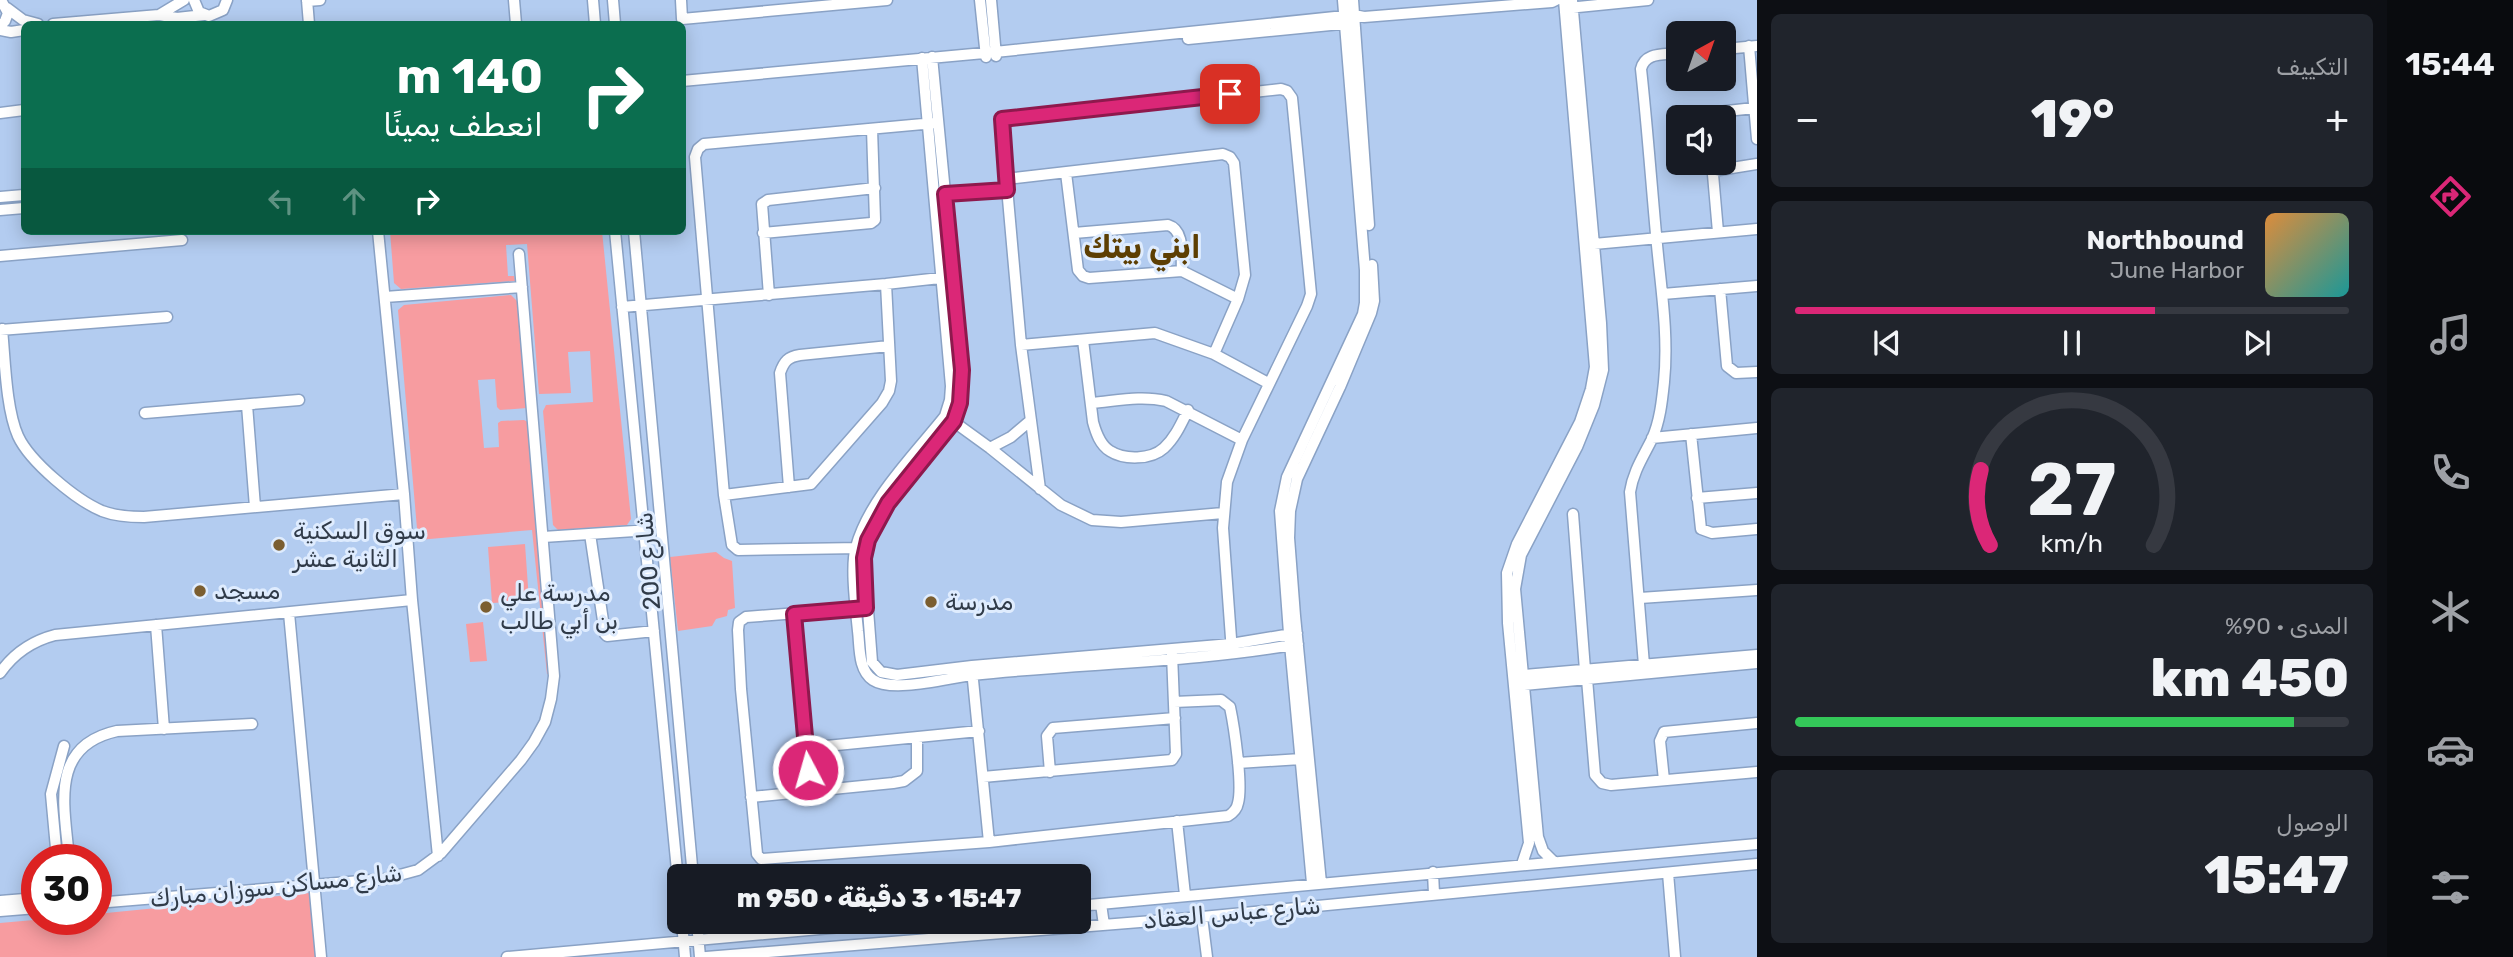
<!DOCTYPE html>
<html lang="ar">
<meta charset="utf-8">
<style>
body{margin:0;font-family:Rubik,"Noto Naskh Arabic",sans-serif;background:#20242c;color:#f1f3f6;direction:rtl;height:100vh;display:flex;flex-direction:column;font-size:26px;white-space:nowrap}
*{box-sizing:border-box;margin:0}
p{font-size:23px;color:#9ea1a6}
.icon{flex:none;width:38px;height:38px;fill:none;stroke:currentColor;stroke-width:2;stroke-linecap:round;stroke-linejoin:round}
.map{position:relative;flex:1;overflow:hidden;direction:ltr}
.sheet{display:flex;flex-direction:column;gap:14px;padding:14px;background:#0d0f14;width:630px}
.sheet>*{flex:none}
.top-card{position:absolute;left:21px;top:21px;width:665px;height:214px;border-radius:10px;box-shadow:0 4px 18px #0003;direction:rtl;background:#0b6e4f;color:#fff;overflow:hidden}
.needle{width:46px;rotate:40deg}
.fabs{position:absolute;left:1666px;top:21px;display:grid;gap:14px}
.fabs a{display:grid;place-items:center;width:70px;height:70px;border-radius:10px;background:#171b24;box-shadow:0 4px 18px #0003;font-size:35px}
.speed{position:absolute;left:21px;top:844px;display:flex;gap:14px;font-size:35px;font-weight:700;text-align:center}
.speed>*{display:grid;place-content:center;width:91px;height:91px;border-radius:50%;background:#171b24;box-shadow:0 4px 18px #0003;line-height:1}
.speed .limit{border:10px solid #d22;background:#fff;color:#111}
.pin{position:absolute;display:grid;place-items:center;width:60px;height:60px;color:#fff;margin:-30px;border-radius:14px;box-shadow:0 4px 10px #0006}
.me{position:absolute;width:77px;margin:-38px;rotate:354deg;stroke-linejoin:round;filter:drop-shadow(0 0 5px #0008)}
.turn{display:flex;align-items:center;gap:24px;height:147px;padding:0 28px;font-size:32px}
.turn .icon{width:91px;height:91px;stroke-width:2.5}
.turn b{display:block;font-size:49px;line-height:60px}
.lanes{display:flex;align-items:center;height:66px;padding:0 28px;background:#0003;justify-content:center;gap:35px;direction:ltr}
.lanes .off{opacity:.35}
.big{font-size:52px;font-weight:800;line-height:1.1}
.sheet .card{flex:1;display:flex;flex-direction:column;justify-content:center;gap:10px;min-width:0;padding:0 24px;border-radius:10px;background:#20242c}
.sheet .dial{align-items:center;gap:0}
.dial svg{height:182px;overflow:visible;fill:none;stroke:#363941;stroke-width:7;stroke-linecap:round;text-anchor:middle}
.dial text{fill:#f1f3f6;stroke:none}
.song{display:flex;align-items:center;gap:21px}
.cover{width:84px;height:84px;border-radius:10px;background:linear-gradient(135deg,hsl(30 70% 55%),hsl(180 70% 35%))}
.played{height:7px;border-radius:4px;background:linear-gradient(90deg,#db2777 65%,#363941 65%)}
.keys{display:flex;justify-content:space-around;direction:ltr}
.heat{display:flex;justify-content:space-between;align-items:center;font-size:38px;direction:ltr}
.charge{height:10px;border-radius:5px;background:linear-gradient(90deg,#34c759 90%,#363941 0)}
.trip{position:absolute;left:667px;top:864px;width:424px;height:70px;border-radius:10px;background:#171b24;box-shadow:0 4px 18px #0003;font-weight:800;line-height:70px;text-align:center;direction:rtl}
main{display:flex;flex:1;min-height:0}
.dock{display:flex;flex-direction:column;width:126px;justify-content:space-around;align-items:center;background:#090b0e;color:#9ea1a6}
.dock .icon{width:49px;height:49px}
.dock .on{color:#db2777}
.dock b{font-size:32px;color:#f1f3f6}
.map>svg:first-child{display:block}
</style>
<main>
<nav class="dock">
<b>15:44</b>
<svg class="icon on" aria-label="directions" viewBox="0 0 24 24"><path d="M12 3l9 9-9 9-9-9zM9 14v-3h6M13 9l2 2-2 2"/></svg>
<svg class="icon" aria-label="music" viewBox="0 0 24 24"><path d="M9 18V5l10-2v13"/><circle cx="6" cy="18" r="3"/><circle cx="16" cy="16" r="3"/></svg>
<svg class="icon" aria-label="phone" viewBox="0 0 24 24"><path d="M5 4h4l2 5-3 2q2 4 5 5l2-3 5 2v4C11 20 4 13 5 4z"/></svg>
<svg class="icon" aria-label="climate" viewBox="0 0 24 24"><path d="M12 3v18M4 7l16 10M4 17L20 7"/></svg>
<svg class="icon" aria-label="car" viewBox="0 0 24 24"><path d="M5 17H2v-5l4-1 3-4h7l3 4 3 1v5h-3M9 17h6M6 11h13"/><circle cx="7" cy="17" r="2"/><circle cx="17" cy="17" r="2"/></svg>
<svg class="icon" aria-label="filters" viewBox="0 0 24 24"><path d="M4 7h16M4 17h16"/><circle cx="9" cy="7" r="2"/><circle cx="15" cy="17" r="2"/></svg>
</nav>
<section class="sheet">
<div class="card"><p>التكييف</p>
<div class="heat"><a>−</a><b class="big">19°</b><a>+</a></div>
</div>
<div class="card">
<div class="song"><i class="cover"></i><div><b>Northbound</b><p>June Harbor</p></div></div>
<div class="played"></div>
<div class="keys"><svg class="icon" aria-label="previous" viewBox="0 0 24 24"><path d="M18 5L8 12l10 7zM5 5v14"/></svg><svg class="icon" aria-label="pause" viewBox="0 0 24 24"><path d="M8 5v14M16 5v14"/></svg><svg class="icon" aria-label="next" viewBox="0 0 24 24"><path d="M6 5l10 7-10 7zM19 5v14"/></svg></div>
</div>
<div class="card dial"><svg viewBox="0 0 100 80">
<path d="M14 69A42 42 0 1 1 86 69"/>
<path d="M14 69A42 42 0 0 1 10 36" stroke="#db2777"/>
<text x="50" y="56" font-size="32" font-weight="700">27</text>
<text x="50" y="72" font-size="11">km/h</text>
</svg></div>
<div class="card"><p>المدى · 90%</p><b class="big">450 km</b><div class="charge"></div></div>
<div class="card"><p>الوصول</p><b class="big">15:47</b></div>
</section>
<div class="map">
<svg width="1757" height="957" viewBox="0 0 1757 957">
<rect width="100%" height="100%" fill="#b3ccf0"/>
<!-- green -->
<path fill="#f79ca0" d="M 390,231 L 602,231 L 631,519 L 627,525 L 558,530 L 553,525 L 543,411 L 546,405 L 593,402 L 590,351 L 568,352 L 571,393 L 539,394 L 527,244 L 506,245 L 508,276 L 514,276 L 515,281 L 401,289 L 394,283 Z
M 511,295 L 519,303 L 527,408 L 500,410 L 497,407 L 495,379 L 478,380 L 484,448 L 499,447 L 498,423 L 501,421 L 524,420 L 528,422 L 553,674 L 547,674 L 532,530 L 418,540 L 398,310 L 404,305 Z
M 525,544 L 529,601 L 492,603 L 488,547 Z
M 716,552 L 724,558 L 732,561 L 735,608 L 728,610 L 727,616 L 716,619 L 712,626 L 678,631 L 670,557 Z
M 483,622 L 487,661 L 470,662 L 466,624 Z
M 309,893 L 312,897 L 318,957 L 0,957 L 0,923 L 45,919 L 96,919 L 96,914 Z"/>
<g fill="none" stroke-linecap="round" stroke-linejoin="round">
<!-- minor casing -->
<g stroke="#8aa2c5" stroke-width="13">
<path id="minor" d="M 194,0 L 199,12 L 209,16 L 223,10 L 227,0
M 307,0 L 309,24
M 514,0 L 516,24
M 593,0 L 595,24
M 613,0 L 615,24
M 681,0 L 682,19 L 887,0
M 980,0 L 986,57
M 991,0 L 996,56
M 1353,0 L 1369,225
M 307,1 L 320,0
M 7,8 L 23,20 L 38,24
M 1568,8 L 1648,0
M 159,15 L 184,0
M 53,24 L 159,15 L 177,18 L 204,15
M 0,26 L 5,21 L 8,13 L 1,0
M 0,30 L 11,32 L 24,30
M 1188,39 L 1351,23
M 1749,46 L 1757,139
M 1724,49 L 1757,46
M 932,57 L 962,370 L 960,403 L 954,421 L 888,503 L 868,540 L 864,558 L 872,662 L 881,672 L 897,675 L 972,666 L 1231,644 L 1297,633
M 922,58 L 951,386 L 950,400 L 945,416 C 915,454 869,499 856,547 C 850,565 856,610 858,631 C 860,647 858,670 873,680 C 893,693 947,678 972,675 C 1080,663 1191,663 1298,644
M 682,81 L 995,52 L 1354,15 L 1364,17 L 1552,2 L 1556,0
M 0,113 L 24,110
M 1711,117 L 1718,112 L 1754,108
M 1712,163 L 1718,232
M 1713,171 L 1757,164
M 1066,173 L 1078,270 L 1083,276 L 1089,278 L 1182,271 L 1238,299
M 1006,179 L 1223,154 L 1230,157 L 1234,163 L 1245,275 L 1238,299 L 1214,354
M 945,194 L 1007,190
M 0,197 L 24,195
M 0,210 L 24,208
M 615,231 L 679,891
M 634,231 L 693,877
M 763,233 L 871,223 L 875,220 L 872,129
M 1074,233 L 1168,225 C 1185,230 1181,255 1182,271
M 1594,244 L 1757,229
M 0,256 L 182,240
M 1720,289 L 1727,366 L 1736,373 L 1757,372
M 1663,294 L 1757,286
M 769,295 L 762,204 L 768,200 L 875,188
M 385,297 L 522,287
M 622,307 L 886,284 L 949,277
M 2,329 C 5,360 6,409 18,436 C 30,462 76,500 102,511 C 115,516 130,517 144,517 L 404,494
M 0,330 L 167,317
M 1083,340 L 1093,422 C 1096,433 1100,445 1110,451 C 1124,460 1151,460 1164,448 C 1175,438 1181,424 1188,410
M 1021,345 L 1155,333 L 1214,354 L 1268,383
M 1091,403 C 1116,401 1141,395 1166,401 L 1242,440
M 247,405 L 255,507
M 145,413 L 299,400
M 950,419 L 990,448 L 1061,505 L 1092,520 L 1121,522 L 1223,513
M 1691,434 L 1701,529 L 1712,533 L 1757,529
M 1652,438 L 1757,428
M 990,448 L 1011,437 L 1031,420
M 789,487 L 780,373 C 784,361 788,357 800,355 L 889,346
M 1040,489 L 1021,345 L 1001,120 L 1281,89 L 1287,91 L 1292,98 L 1311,294 L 1307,306 L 1242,440 L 1227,482 L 1223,528 L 1232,652
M 724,495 L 811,484 L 882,403 L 889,391 L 891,381 L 886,284
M 1697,498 L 1757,493
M 1573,514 L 1585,670
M 590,534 L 605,634 L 607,636 L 654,631
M 543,537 L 650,530
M 861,548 L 738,550 L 732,545 L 724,495 L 695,157 L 698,149 L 704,144 L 934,123
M 1640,598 L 1757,590
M 412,600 L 438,856
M 863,608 L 746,617 L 739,622 L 738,630 L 741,689 L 757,854 L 761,859 L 989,842 L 1228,816 C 1233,813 1237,809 1238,803 C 1243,785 1234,726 1230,707 L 1221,700 L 1174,702
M 289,613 L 321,957
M 794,614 L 811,792
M 156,625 L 164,729
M 1644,665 L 1630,492 C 1633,472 1643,457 1652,439 C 1660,421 1662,401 1664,382 C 1669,332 1660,283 1656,234 C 1651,179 1647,124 1641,69 C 1645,52 1663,55 1678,53
M 972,670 L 989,842
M 0,673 C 14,653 32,641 55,635 L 412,600 L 404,494 L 378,231
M 1523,675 L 1757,655
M 1587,679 L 1595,775 L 1602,783 L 1611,785 L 1757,772
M 1524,685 L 1757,663
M 806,748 L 979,731
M 1238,763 L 1301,759
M 1050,772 L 1047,736 L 1053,728 L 1175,718
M 983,777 L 1172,760 L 1176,754 L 1172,654
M 1664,780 L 1660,741 L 1664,732 L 1757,723
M 751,797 L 893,783 L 904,781 L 917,771 L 917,738
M 1177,821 L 1185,895
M 57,859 L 51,794 L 64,746
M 69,859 C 65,808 48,746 117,731 L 252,724
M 1554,862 L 1543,851 L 1538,837 L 1515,589 L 1521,555 L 1577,447 L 1594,405 L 1603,370 L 1601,323 L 1572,0
M 1522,864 L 1529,843 L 1508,623 L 1507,573 L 1517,544 L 1580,422 L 1591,389 L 1595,367 L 1564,0
M 1433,872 L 1434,894
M 1668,873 L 1675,957
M 1312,883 L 1289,633 L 1280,511 L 1287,477 L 1363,314 L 1365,303 L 1365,270 L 1343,0
M 1321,883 L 1295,616 L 1289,538 L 1290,511 L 1297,479 L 1340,387 L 1371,313 L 1374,301 L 1372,265
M 0,901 L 37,898
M 96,903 L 385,879 L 418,870 L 441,853 L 521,760 L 534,742 L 545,722 L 551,699 L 554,676 L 519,254
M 1101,904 L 1104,925
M 1078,906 L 1757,844
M 0,911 L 37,908
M 1202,917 L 1207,957
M 682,922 L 685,957
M 697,922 L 700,957
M 507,957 L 897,922
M 706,957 L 1202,917 L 1757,864"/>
</g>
<!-- minor -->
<use href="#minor" stroke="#fff" stroke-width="10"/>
</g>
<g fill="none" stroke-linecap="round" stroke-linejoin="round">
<!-- route casing -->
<g stroke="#8e194d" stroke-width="18">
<path id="route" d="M 808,770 L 794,614 L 866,608 L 864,558 L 868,540 L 888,503 L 954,421 L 960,403 L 962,370 L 945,194 L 1007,190 L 1002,119 L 1230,94"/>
</g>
<!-- route -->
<use href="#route" stroke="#db2777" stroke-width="12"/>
</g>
<!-- markers -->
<g fill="#7b5e31" stroke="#dfecfe" stroke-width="2.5">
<circle cx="279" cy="545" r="7"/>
<circle cx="200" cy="591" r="7"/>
<circle cx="931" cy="602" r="7"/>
<circle cx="486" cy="607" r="7"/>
</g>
<g text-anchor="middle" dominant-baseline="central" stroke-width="6" stroke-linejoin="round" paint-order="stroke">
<!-- poi labels -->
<g font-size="24" fill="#303b49" stroke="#dfecfe" text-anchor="start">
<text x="293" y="531">سوق السكنية<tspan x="293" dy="28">الثانية عشر</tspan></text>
<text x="214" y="591">مسجد</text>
<text x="500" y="593">مدرسة علي<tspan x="500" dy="28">بن أبي طالب</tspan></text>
<text x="945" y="602">مدرسة</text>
</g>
<!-- street labels -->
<g font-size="24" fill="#303b49" stroke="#dfecfe">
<text transform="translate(648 561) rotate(-95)">شارع 200</text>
<text transform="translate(276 886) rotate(-6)">شارع مساكن سوزان مبارك</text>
<text transform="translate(1232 913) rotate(-5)">شارع عباس العقاد</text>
</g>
<!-- district labels -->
<g font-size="32" font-weight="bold" fill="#5d3f03" stroke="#dfecfe">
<text x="1142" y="247">ابني بيتك</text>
</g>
</g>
</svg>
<div class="fabs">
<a><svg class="needle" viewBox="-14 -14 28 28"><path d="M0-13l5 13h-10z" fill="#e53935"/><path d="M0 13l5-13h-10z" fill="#9ea1a6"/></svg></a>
<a><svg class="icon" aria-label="sound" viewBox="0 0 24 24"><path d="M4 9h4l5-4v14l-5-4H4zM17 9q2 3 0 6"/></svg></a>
</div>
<div class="speed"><div class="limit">30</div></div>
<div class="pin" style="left:1230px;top:94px;background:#d93025"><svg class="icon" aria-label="arrive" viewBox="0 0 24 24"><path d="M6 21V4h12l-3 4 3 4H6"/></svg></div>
<svg class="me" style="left:808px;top:770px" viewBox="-20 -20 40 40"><circle r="17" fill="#db2777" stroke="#fff" stroke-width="3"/><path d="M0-11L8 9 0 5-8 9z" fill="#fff"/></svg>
<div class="trip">15:47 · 3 دقيقة · 950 m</div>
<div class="top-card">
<div class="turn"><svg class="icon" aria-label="right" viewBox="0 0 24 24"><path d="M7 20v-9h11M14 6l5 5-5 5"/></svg><div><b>140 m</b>انعطف يمينًا</div></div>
<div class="lanes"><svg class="icon off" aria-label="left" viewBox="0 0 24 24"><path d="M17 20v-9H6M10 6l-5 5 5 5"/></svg><svg class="icon off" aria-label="ahead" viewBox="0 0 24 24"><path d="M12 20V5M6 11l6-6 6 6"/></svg><svg class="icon" aria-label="right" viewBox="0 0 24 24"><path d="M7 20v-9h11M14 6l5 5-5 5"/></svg></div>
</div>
</div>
</main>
